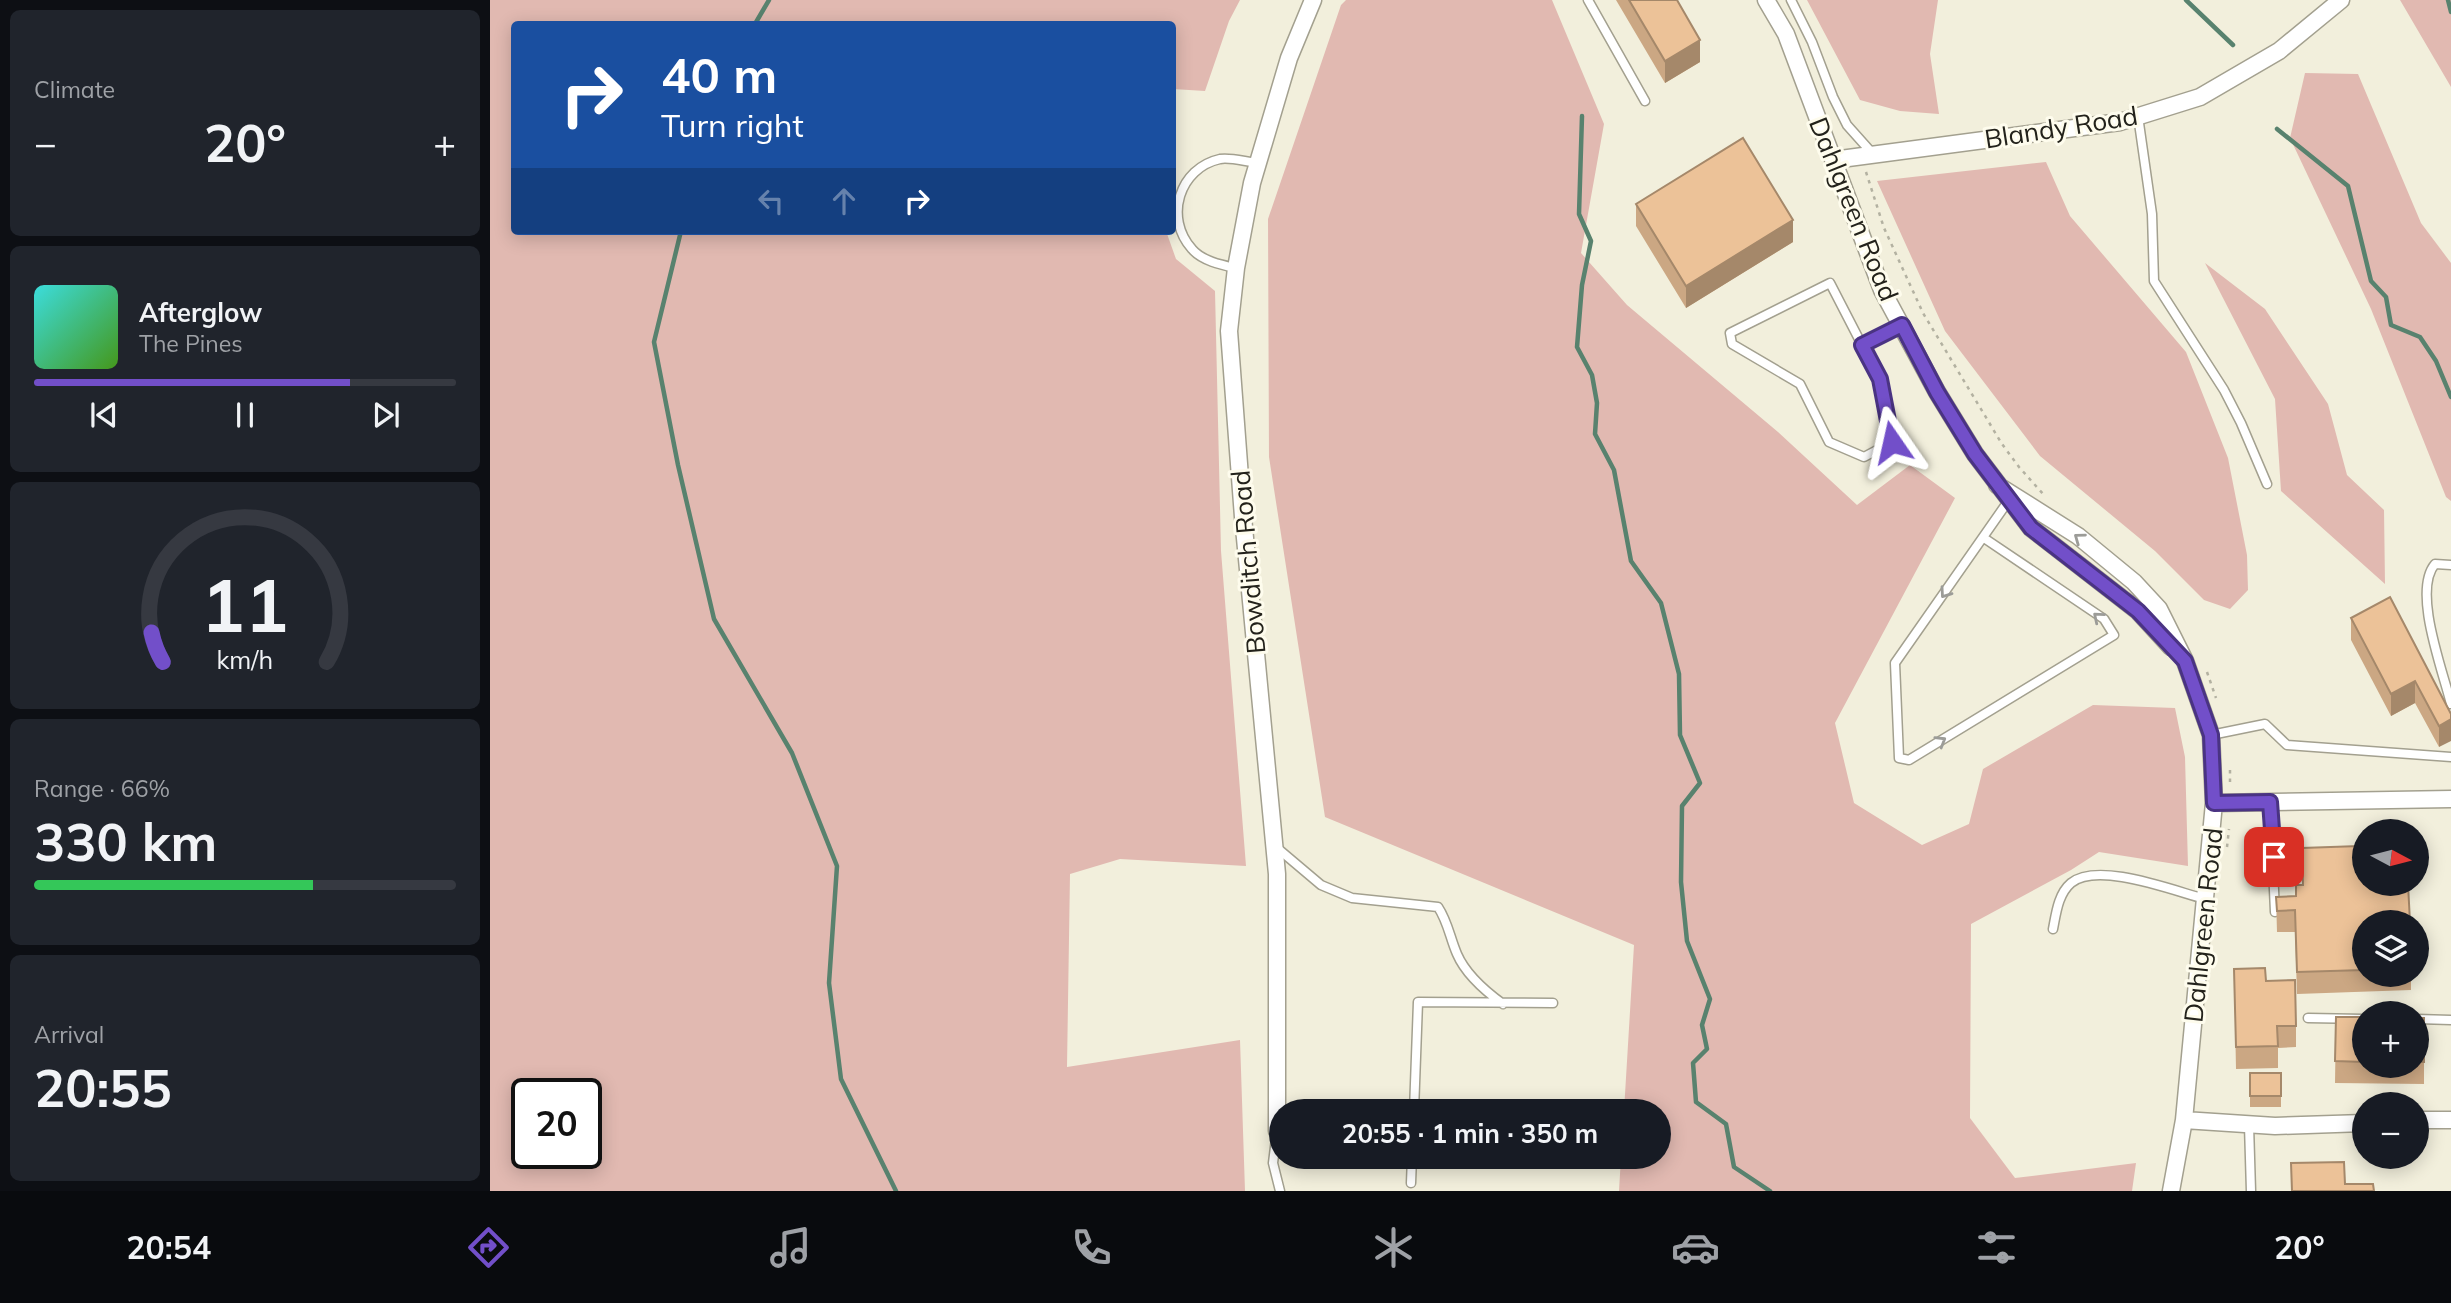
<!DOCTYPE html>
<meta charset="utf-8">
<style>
body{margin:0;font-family:Mulish,sans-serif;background:#20242c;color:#f1f3f6;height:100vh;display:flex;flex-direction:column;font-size:26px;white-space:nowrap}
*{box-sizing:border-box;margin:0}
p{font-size:23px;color:#9ea1a6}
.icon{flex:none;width:38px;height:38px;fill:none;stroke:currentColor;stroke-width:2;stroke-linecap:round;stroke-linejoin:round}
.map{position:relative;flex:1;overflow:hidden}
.drawer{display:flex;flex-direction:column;gap:10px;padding:10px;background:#0d0f14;width:490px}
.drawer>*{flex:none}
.guide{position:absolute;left:21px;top:21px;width:665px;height:214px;border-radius:7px;box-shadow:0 4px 18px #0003;background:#1a4fa0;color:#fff;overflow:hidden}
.needle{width:46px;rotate:97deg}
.buttons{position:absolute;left:1862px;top:819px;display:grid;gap:14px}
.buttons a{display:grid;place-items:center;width:77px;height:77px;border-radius:50%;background:#171b24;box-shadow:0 4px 18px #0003;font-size:35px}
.speed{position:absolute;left:21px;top:1078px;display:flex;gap:14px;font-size:35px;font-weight:700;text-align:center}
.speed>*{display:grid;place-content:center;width:91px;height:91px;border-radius:50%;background:#171b24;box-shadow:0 4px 18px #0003;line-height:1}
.speed .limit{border:4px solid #111;border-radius:10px;background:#fff;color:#111}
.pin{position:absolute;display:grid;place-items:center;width:60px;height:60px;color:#fff;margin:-30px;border-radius:14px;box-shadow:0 4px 10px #0006}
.me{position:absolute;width:77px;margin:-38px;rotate:349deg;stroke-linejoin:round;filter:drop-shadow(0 0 5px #0008)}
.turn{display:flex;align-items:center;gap:24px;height:147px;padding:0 35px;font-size:32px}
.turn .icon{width:91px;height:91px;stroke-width:2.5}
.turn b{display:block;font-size:49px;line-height:60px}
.lanes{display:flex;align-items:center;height:66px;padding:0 35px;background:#0003;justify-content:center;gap:35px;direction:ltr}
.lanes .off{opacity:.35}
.big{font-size:52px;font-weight:700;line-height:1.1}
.drawer .card{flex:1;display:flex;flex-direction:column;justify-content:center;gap:10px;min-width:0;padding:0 24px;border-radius:10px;background:#20242c}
.drawer .dial{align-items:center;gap:0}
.dial svg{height:182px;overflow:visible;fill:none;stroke:#363941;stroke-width:7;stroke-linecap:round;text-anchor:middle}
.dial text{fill:#f1f3f6;stroke:none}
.song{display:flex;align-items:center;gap:21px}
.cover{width:84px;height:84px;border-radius:10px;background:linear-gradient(135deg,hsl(180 70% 55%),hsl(100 70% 35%))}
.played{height:7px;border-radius:4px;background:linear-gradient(90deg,#724fc9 75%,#363941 75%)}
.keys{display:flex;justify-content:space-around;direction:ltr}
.heat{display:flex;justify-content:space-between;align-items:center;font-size:38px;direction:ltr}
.charge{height:10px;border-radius:5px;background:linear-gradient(90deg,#34c759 66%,#363941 0)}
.trip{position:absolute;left:779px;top:1099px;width:402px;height:70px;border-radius:35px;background:#171b24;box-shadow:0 4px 18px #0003;font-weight:700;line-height:70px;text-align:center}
.tabs{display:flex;height:112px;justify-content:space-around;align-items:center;background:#090b0e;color:#9ea1a6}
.tabs .icon{width:49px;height:49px}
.tabs .on{color:#724fc9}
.tabs b{font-size:32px;color:#f1f3f6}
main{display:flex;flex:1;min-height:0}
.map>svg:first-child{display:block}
</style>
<main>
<section class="drawer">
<div class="card"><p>Climate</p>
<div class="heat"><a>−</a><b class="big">20°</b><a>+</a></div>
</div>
<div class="card">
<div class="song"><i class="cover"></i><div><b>Afterglow</b><p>The Pines</p></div></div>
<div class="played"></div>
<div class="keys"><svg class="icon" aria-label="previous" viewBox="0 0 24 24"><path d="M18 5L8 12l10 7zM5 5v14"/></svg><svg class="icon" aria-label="pause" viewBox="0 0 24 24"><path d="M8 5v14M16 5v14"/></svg><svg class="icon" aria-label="next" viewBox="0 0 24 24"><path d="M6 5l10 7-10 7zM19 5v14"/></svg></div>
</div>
<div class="card dial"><svg viewBox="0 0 100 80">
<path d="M14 69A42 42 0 1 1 86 69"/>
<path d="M14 69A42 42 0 0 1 9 56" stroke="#724fc9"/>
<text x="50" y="56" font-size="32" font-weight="700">11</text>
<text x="50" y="72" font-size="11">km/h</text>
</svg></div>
<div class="card"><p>Range · 66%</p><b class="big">330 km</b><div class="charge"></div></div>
<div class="card"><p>Arrival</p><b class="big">20:55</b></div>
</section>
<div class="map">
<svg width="1961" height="1191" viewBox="0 0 1961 1191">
<rect width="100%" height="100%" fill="#f2efdc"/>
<!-- green -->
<path fill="#e1b9b1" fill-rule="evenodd" d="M 0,0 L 750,0 L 739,21 L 715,91 L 683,89 L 682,24 L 24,24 L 24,231 L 676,231 L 686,259 L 725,291 L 731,551 L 756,866 L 630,859 L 580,874 L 577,1067 L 750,1040 L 755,1191 L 0,1191 ZM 37,1094 L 96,1094 L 96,1153 L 37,1153 Z
M 856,0 L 1062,0 L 1114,124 L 1091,253 L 1137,305 L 1288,432 L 1367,505 L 1420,465 L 1465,498 L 1345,723 L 1364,803 L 1432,845 L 1479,824 L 1493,769 L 1603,705 L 1685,708 L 1695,757 L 1698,866 L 1609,852 L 1581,870 L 1481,924 L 1480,1118 L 1525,1178 L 1646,1163 L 1642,1191 L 1129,1191 L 1131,1157 L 1169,1157 L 1169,1111 L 1134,1111 L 1144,945 L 835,817 L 779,457 L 778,219 L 851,5 Z
M 1317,0 L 1448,0 L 1440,54 L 1449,114 L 1410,111 L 1370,100 Z
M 1910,0 L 1961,0 L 1961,87 Z
M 1815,73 L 1868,74 L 1931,223 L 1961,263 L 1961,501 L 1956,497 L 1881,309 L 1800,138 Z
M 1556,162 L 1580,216 L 1696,352 L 1738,458 L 1757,555 L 1758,590 L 1740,609 L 1714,600 L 1665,551 L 1550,456 L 1455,331 L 1387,181 Z
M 1715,263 L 1775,309 L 1838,404 L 1857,475 L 1894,510 L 1895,584 L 1791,491 L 1785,399 Z"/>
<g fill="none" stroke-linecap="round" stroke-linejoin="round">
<!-- stream -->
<path stroke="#58826e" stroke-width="4.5" d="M 1696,0 L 1743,45
M 1958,0 L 1961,12
M 265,24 L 279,0
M 1092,116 L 1089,214 L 1101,241 L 1092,285 L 1087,347 L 1102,375 L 1107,403 L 1105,434 L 1124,470 L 1141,561 L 1171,603 L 1189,674 L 1190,735 L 1210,783 L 1192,806 L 1191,882 L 1197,941 L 1220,999 L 1212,1025 L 1217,1049 L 1203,1063 L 1206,1102 L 1236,1124 L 1244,1167 L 1280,1191
M 1787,129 L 1858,186 L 1881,281 L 1896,297 L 1901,325 L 1930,337 L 1946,361 L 1961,397
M 191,231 L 164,342 L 188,465 L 224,619 L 302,753 L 347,866 L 339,983 L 351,1079 L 406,1191"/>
<!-- service casing -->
<g stroke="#a3a08f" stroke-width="11">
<path id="service" d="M 1098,0 L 1155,101
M 1301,0 L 1322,42 L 1343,97 L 1357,125 L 1382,153
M 1648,116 L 1662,214 L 1664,281 L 1734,390 L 1751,423 L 1777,484
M 746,268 C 732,265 712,261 702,249 C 674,218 689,168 730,159 C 741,157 756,162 768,163
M 1372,345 L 1390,379 L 1402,442 L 1374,457 L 1339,442 L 1310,384 L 1242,344 L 1240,333 L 1340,283 L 1372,345 L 1412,325
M 1494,538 L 1614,619 L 1624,635 L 1419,760 L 1409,758 L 1405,663 L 1519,500
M 1961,565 L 1945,564 C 1922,591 1953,671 1961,704
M 1721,735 L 1775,724 L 1797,745 L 1961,757
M 1780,802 L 1785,912
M 786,847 L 831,885 L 862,898 L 948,907 C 958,922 960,938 967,954 C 976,975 995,991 1013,1004
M 1563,929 C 1566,914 1568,894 1581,883 C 1608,861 1684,891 1715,899
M 1818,1018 L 1874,1019
M 1927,1019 L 1961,1020
M 924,1111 L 928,1002 L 1063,1003
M 1759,1125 L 1761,1191
M 787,1131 L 783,1163 L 790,1191
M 921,1183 L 922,1157"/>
</g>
<!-- minor casing -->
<g stroke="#a3a08f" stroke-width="19">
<path id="minor" d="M 1276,0 L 1296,34 L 1392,290 L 1447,392 L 1485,454 L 1541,528 L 1648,611 L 1681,647
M 1343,160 L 1630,122 L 1710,97 L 1789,51 L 1851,0
M 1507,485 L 1588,536 L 1644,582 L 1669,609 L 1695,661 L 1721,735 L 1724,803 L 1694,1120 L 1681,1191
M 1724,803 L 1961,799
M 1694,1120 L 1785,1126 L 1874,1123
M 1927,1120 L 1961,1120
M 791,1132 L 787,1131 L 787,874 L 753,517 L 739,331 L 746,268 L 762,183 L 799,58 L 823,0"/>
</g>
<!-- path -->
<path stroke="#b3b1a1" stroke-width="2.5" stroke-dasharray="3.5 5" stroke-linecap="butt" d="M 1376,172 L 1394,228 L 1433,313 L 1512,444 L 1529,467 L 1554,495
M 1717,672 L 1726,698
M 1740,770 L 1740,784
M 1737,847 L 1739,829"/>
<!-- service -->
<use href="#service" stroke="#fff" stroke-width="8"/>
<!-- minor -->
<use href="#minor" stroke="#fff" stroke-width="16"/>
</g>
<!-- wall -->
<path fill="#cba783" d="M 1126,0 L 1187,0 L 1210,62 L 1175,83 Z
M 1146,204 L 1303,242 L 1196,308 L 1146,226 Z
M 1861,618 L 1961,714 L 1949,747 L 1925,703 L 1901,716 L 1861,640 Z
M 1812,848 L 1874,922 L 1874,975 L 1921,975 L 1921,990 L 1807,994 L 1805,932 L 1787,932 L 1786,897 L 1806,896 L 1812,885 Z
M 1744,969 L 1776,981 L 1806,1026 L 1806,1047 L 1788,1048 L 1788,1068 L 1746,1069 Z
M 1846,1017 L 1874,1017 L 1874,1066 L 1927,1066 L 1927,1018 L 1934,1018 L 1934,1084 L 1845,1083 Z
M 1760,1073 L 1791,1073 L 1791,1107 L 1760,1107 Z"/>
<!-- shaded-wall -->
<path fill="#a5886a" d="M 1210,40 L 1210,62 L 1175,83 L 1175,61 Z
M 1303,220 L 1303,242 L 1196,308 L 1196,286 Z
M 1925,681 L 1925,703 L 1901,716 L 1901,694 Z
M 1961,719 L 1961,741 L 1949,747 L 1949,726 Z"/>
<!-- building -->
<path fill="#ecc298" stroke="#a5886a" stroke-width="2" d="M 1139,0 L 1187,0 L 1210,40 L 1175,61 Z
M 1253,138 L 1303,220 L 1196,286 L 1146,204 Z
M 1900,597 L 1961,714 L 1961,719 L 1949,726 L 1925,681 L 1901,694 L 1861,618 Z
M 1869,846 L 1869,854 L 1874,854 L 1874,884 L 1918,884 L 1920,922 L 1874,922 L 1874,970 L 1807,972 L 1805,910 L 1787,911 L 1786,897 L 1806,896 L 1806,885 L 1813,885 L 1812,848 Z
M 1775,968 L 1776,981 L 1805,980 L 1806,1026 L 1787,1026 L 1788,1046 L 1746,1047 L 1744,969 Z
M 1846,1017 L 1874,1017 L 1874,1062 L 1845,1061 Z
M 1927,1018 L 1934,1018 L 1934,1062 L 1927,1062 Z
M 1760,1073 L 1791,1073 L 1791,1096 L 1760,1096 Z
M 1854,1162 L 1855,1184 L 1883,1184 L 1884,1191 L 1802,1191 L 1801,1163 Z"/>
<!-- one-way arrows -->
<defs><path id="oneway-chevron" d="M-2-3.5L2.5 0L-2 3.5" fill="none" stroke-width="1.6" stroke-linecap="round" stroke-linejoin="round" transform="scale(1.75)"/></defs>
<g stroke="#9c9c98">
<use href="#oneway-chevron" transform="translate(1589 538) rotate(-144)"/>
<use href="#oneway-chevron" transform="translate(1455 593) rotate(125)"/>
<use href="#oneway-chevron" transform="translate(1608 617) rotate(-140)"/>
<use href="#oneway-chevron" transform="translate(1451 741) rotate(-31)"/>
</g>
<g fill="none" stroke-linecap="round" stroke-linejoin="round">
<!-- route casing -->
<g stroke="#4a3383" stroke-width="18">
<path id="route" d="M 1402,442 L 1390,379 L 1372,345 L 1412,325 L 1447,392 L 1485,454 L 1541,528 L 1648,611 L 1695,661 L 1721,735 L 1724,803 L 1780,802 L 1784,857"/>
</g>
<!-- route -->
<use href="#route" stroke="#724fc9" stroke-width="12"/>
</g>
<g text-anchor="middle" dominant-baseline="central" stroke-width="6" stroke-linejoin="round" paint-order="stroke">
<!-- street labels -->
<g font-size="26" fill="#23221b" stroke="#fefced">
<text transform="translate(1571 127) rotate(-9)">Blandy Road</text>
<text transform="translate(1364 209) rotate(68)">Dahlgreen Road</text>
<text transform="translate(758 562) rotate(-95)">Bowditch Road</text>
<text transform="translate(1713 925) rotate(-84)">Dahlgreen Road</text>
</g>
</g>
</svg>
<div class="buttons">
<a><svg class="needle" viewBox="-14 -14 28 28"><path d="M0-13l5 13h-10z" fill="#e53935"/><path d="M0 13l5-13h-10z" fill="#9ea1a6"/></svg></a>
<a><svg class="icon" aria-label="layers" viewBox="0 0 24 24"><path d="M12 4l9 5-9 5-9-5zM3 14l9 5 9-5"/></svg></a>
<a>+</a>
<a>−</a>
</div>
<div class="speed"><div class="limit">20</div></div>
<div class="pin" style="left:1784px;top:857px;background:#d93025"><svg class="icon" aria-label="arrive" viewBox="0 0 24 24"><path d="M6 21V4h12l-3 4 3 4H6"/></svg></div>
<svg class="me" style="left:1402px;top:442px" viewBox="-20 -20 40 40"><path d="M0-17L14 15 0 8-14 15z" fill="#724fc9" stroke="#fff" stroke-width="4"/></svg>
<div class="trip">20:55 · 1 min · 350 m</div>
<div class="guide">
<div class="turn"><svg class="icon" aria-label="right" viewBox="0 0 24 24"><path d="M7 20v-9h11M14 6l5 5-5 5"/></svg><div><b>40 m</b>Turn right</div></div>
<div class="lanes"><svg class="icon off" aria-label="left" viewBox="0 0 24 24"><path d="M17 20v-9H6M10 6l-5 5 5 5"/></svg><svg class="icon off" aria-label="ahead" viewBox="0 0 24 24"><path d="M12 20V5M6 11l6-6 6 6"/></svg><svg class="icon" aria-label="right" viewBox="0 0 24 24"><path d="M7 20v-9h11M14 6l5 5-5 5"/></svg></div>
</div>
</div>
</main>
<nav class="tabs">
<b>20:54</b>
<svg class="icon on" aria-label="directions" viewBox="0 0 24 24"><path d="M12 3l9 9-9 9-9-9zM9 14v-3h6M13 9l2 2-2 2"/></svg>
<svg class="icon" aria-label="music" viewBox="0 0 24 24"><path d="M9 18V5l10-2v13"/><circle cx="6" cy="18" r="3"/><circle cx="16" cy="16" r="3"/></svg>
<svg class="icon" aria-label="phone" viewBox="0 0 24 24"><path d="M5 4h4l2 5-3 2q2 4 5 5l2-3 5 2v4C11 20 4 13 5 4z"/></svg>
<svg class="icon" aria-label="climate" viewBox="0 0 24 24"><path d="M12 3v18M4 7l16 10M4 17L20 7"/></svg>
<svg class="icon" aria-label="car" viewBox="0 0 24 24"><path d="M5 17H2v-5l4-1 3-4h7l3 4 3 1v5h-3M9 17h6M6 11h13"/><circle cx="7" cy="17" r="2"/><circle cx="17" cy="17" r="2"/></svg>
<svg class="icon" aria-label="filters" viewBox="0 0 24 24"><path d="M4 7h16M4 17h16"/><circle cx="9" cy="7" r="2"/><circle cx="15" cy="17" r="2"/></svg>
<b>20°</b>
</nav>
